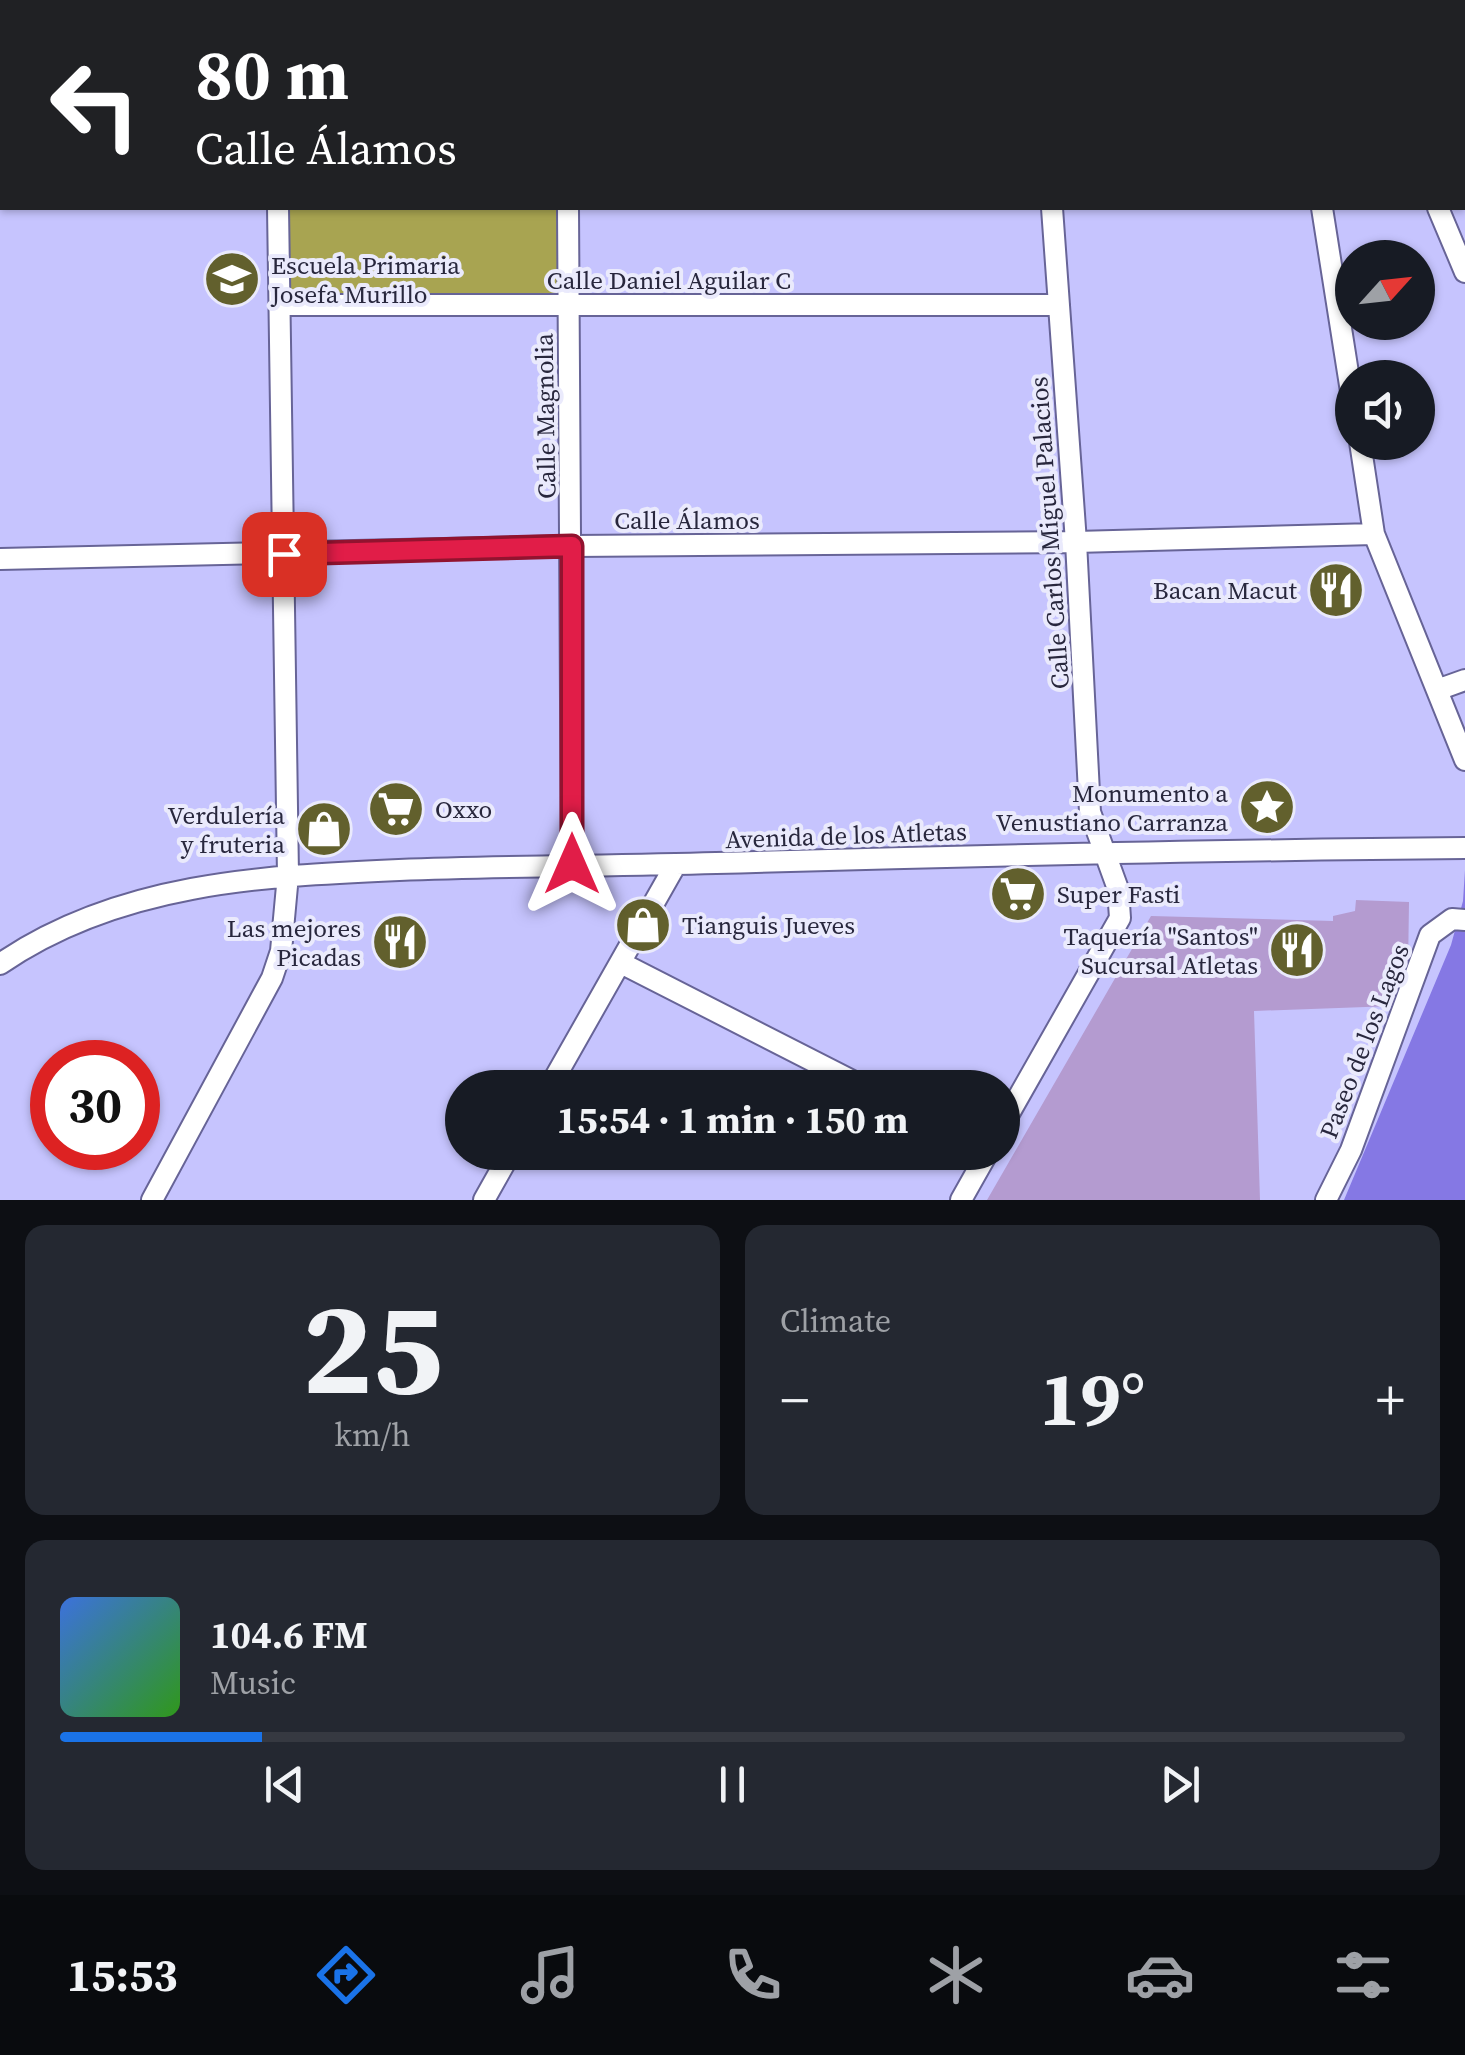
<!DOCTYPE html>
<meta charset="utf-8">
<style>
body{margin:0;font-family:"Source Serif 4",serif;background:#242831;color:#f1f3f6;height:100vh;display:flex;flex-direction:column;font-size:38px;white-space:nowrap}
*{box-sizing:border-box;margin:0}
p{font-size:32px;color:#9ea1a6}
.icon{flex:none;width:55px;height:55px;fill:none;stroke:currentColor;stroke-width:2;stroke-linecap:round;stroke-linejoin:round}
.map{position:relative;height:1200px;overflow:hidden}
.sheet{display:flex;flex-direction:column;gap:25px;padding:25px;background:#0d0f14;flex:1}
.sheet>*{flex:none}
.hud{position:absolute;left:0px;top:0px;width:1465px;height:210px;box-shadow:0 2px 8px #0004;background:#202124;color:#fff;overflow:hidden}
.needle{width:65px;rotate:63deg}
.fabs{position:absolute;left:1335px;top:240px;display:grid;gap:20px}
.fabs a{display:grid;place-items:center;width:100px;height:100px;border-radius:50%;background:#171b24;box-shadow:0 2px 8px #0004;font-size:50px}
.speed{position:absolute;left:30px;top:1040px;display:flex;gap:20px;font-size:50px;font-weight:700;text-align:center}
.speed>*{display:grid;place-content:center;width:130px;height:130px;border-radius:50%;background:#171b24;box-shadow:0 2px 8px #0004;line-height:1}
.speed .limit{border:15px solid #d22;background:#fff;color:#111}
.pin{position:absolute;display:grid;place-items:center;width:85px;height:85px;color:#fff;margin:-42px;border-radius:20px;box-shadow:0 5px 15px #0006}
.me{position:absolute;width:110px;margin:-55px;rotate:0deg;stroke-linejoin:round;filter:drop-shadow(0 0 8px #0008)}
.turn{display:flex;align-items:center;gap:35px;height:210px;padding:0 30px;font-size:45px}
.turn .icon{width:130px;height:130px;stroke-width:2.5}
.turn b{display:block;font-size:70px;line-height:85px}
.big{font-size:75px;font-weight:700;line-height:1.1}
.sheet .card{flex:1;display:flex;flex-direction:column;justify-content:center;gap:15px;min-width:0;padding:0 35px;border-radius:20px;background:#242831}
.sheet .dial{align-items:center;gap:0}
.dial b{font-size:130px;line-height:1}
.song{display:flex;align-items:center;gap:30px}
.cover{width:120px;height:120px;border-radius:15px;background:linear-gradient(135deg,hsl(220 70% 55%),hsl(110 70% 35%))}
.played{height:10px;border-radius:5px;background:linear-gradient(90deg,#1a73e8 15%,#363941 15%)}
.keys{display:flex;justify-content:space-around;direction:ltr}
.heat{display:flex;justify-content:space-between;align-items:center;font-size:55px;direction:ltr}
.sheet .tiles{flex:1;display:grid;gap:25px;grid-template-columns:1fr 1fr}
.card:last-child{grid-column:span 2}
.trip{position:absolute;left:445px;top:1070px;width:575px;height:100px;border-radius:50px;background:#171b24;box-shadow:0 2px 8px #0004;font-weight:700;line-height:100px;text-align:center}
.tabs{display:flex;height:160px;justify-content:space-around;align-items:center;background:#090b0e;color:#9ea1a6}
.tabs .icon{width:70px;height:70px}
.tabs .on{color:#1a73e8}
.tabs b{font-size:45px;color:#f1f3f6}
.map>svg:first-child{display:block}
</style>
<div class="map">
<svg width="1465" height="1200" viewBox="0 0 1465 1200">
<rect width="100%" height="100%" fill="#c6c4fe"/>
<!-- green -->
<path fill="#a8a451" d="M 279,208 L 568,208 L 569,306 L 279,305 Z"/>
<!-- water -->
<path fill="#8578e4" d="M 1465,870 L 1465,1200 L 1344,1200 L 1451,945 L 1463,901 Z"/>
<!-- building -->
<path fill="#b49bd0" d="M 1356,900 L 1409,902 L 1408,970 L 1393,1006 L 1254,1011 L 1260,1200 L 987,1200 L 1151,916 L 1333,921 L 1333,916 L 1355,911 Z"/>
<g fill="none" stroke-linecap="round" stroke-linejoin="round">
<!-- street casing -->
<g stroke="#676497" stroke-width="24">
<path id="street" d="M 329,0 L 413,2
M 566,0 L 566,2
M 1037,0 L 1037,2
M 1278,0 L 1279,2
M 1351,0 L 1352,2
M 278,2 L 278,0
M 1318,2 L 1324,0
M 0,82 L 2,82
M 568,208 L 572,864
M 1322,208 L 1352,398
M 1438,208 L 1465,272
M 279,305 L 1059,305
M 1360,442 L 1374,534 L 1465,760
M 0,559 L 572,546 L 1076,542 L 1374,534
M 1437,690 L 1465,680
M 621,963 L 866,1088
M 0,964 C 118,883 261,876 399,870 C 505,866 610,866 716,863 C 966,856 1215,850 1465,848
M 549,1088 L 676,864
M 1002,1126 L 1120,918 L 1118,889 L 1090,812 L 1076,542 L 1052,208
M 152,1200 L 272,978 L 281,951 L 288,875 L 278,208
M 484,1200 L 511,1152
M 961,1200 L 988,1152
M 1326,1200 L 1351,1150 L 1430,935 L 1452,919 L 1465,920"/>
</g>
<!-- street -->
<use href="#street" stroke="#fff" stroke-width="20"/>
</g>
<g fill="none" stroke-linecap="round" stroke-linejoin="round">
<!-- route casing -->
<g stroke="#92132f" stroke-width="25">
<path id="route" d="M 284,554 L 572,546 L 572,864"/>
</g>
<!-- route -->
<use href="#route" stroke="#e11d48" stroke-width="18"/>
</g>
<!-- icons -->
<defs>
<g id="school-disc" transform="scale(2.875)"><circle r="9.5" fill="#62602d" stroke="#eaeafc"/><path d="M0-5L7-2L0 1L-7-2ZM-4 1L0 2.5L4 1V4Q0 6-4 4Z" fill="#fff"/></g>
<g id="restaurant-disc" transform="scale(2.875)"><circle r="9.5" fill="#62602d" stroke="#eaeafc"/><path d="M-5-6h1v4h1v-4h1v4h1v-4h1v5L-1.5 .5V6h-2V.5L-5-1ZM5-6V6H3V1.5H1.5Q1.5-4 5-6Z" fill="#fff"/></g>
<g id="sight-disc" transform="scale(2.875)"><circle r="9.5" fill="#62602d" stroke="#eaeafc"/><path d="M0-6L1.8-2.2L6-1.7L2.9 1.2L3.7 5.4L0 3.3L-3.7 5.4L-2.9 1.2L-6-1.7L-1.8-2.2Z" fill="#fff"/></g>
<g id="supermarket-disc" transform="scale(2.875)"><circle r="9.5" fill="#62602d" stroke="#eaeafc"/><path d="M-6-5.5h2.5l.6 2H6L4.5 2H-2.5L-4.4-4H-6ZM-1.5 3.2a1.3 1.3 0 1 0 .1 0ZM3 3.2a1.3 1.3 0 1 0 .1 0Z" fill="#fff"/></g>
<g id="shop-disc" transform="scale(2.875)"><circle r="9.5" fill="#62602d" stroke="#eaeafc"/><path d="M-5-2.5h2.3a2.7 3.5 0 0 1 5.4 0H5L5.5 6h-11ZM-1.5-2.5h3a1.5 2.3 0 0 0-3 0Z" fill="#fff"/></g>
</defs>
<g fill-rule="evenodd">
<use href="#school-disc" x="232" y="279"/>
<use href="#restaurant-disc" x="1336" y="590"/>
<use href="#sight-disc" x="1267" y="807"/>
<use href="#supermarket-disc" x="396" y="809"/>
<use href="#shop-disc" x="324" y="829"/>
<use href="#supermarket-disc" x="1018" y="894"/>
<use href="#shop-disc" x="643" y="925"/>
<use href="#restaurant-disc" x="400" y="942"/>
<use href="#restaurant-disc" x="1297" y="950"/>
</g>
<g text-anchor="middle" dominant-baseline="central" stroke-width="8" stroke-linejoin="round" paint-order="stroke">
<!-- poi labels -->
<g font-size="25" fill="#28273d" stroke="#eaeafc" text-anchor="end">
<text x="271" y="265" text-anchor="start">Escuela Primaria<tspan x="271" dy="29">Josefa Murillo</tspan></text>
<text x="1297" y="590">Bacan Macut</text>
<text x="1228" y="793">Monumento a<tspan x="1228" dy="29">Venustiano Carranza</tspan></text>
<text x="435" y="809" text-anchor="start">Oxxo</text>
<text x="285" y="815">Verdulería<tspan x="285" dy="29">y fruteria</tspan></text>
<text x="1057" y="894" text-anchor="start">Super Fasti</text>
<text x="682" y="925" text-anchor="start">Tianguis Jueves</text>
<text x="361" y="928">Las mejores<tspan x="361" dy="29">Picadas</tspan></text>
<text x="1258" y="936">Taquería "Santos"<tspan x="1258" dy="29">Sucursal Atletas</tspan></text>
</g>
<!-- street labels -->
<g font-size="25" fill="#28273d" stroke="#eaeafc">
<text x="669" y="280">Calle Daniel Aguilar C</text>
<text transform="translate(545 416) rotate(-91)">Calle Magnolia</text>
<text x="687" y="520">Calle Álamos</text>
<text transform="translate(1049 533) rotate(-94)">Calle Carlos Miguel Palacios</text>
<text transform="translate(846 835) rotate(-2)">Avenida de los Atletas</text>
<text transform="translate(1364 1041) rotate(-69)">Paseo de los Lagos</text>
</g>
</g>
</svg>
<div class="fabs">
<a><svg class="needle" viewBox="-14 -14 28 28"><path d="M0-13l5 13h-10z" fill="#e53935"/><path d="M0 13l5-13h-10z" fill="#9ea1a6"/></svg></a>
<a><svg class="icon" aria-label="sound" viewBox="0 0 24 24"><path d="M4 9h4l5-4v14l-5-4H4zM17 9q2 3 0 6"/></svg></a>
</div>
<div class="speed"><div class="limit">30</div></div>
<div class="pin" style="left:284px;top:554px;background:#d93025"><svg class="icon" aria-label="arrive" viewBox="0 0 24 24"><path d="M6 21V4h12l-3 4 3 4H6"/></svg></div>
<svg class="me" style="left:572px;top:864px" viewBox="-20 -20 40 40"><path d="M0-17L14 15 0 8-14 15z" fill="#e11d48" stroke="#fff" stroke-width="4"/></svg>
<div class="trip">15:54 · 1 min · 150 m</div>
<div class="hud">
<div class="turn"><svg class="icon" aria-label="left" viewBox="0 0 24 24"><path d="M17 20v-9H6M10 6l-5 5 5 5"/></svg><div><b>80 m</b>Calle Álamos</div></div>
</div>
</div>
<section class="sheet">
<div class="tiles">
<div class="card dial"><b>25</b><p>km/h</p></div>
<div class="card"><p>Climate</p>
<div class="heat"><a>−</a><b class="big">19°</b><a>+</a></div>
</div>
<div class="card">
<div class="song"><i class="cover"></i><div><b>104.6 FM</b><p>Music</p></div></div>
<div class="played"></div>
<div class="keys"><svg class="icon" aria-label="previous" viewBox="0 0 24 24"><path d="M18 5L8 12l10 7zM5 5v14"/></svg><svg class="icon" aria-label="pause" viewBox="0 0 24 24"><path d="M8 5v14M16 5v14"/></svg><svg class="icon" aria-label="next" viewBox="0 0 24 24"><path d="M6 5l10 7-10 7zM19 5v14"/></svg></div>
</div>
</div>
</section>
<nav class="tabs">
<b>15:53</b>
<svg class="icon on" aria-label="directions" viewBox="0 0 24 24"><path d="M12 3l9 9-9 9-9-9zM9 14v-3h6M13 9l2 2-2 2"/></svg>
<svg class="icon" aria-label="music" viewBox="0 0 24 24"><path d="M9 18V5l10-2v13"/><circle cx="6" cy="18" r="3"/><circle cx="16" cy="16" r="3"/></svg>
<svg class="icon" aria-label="phone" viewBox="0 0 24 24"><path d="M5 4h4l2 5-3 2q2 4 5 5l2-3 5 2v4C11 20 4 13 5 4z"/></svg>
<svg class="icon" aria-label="climate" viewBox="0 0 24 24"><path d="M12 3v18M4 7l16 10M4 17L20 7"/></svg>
<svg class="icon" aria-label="car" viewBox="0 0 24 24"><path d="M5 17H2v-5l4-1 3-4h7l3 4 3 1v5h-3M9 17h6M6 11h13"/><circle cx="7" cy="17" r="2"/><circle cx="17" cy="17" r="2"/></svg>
<svg class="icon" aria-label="filters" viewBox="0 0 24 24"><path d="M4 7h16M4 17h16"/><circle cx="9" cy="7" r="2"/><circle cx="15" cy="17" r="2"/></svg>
</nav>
